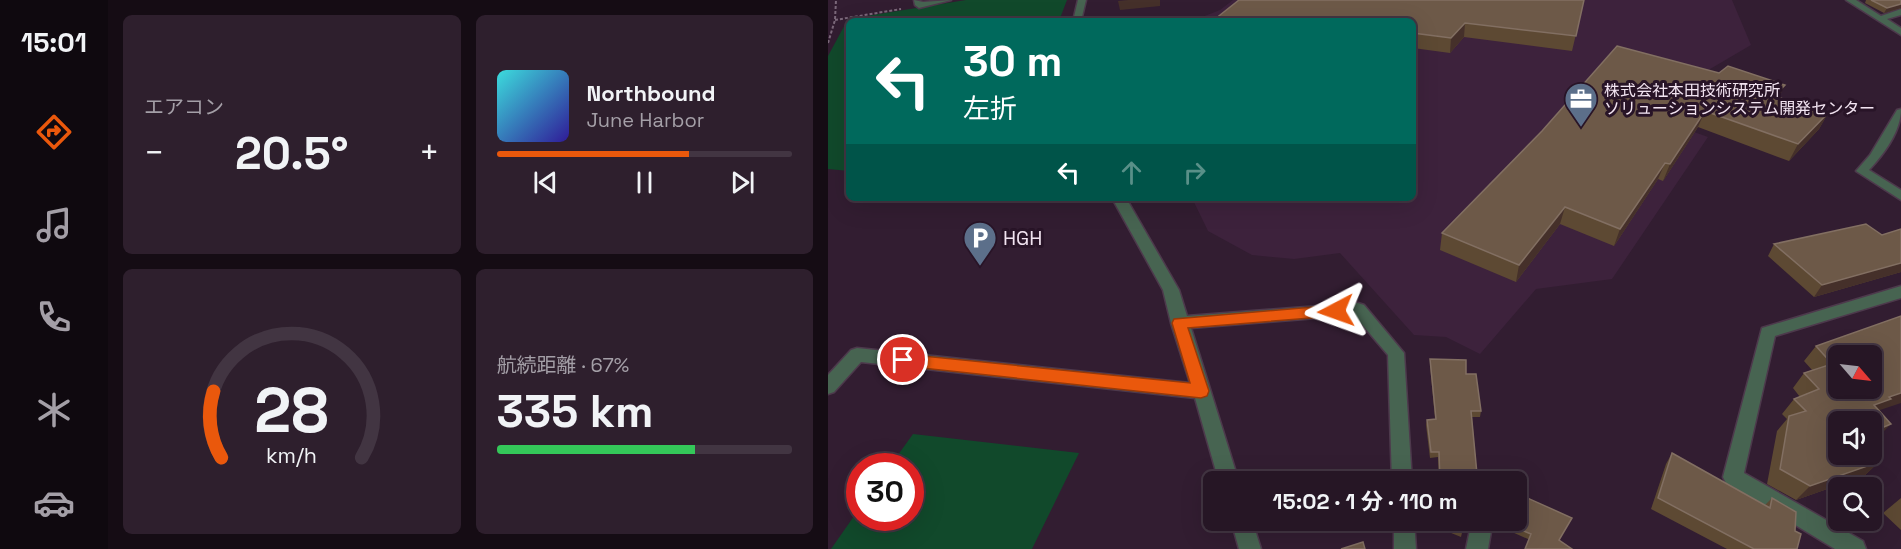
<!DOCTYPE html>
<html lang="ja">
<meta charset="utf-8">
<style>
body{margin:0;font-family:"Space Grotesk","Noto Sans JP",sans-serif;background:#2e1f2d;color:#f1f3f6;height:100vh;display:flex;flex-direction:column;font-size:22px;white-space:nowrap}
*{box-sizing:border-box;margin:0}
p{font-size:20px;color:#a49fa7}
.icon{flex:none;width:33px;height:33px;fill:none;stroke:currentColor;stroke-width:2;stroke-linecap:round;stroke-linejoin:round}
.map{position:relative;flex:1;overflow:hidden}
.panel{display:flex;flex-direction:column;gap:15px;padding:15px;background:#150c14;width:720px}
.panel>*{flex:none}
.top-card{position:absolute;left:18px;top:18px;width:570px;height:183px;border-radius:9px;box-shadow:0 6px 24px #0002,0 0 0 2px #423542;background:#00695c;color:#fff;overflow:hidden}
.needle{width:39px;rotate:118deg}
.buttons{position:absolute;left:1000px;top:345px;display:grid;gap:12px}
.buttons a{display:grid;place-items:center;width:54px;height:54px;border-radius:9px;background:#261625;box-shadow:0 6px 24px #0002,0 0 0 2px #423542;font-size:30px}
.speed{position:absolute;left:18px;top:453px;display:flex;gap:12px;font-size:30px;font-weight:700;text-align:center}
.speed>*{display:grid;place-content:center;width:78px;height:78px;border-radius:50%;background:#261625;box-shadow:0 6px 24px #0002,0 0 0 2px #423542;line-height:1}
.speed .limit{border:9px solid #d22;background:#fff;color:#111}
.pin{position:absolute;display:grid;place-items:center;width:51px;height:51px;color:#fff;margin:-26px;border:3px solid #fff;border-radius:50%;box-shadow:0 2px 6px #0007}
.me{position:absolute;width:66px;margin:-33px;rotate:266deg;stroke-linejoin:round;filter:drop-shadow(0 0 4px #0008)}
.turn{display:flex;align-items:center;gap:21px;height:126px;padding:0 18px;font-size:27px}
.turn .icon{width:78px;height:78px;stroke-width:2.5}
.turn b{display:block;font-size:42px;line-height:51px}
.lanes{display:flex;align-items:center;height:57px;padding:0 18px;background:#0003;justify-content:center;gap:30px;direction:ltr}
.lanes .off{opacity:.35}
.big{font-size:45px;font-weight:700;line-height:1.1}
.panel .tile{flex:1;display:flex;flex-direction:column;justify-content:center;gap:9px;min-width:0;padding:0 21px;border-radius:9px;background:#2e1f2d}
.panel .dial{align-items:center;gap:0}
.dial svg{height:156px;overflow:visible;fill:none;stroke:#423542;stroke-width:7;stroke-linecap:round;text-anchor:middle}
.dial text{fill:#f1f3f6;stroke:none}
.song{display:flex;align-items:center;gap:18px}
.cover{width:72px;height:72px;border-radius:9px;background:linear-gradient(135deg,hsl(180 70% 55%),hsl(250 70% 35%))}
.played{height:6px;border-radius:3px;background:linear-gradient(90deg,#ea580c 65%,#423542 65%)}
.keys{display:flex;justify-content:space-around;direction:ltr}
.heat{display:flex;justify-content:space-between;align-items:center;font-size:33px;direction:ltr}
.charge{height:9px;border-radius:4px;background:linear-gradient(90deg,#34c759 67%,#423542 0)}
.panel .tiles{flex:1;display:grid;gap:15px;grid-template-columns:repeat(2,1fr)}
.trip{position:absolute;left:375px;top:471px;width:324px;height:60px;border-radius:9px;background:#261625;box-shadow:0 6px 24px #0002,0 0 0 2px #423542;font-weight:700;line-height:60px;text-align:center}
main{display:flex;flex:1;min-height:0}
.tabs{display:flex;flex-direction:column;width:108px;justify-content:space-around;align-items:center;background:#0f090f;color:#a49fa7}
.tabs .icon{width:42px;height:42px}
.tabs .current{color:#ea580c}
.tabs b{font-size:27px;color:#f1f3f6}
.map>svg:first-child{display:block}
</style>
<main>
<nav class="tabs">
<b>15:01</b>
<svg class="icon current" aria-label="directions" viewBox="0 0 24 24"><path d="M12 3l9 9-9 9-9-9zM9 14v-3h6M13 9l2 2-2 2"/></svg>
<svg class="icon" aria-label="music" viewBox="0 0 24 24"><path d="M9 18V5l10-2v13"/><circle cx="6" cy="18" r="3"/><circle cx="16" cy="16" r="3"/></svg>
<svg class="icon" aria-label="phone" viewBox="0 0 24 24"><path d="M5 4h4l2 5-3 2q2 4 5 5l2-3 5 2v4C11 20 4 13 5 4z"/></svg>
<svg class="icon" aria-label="climate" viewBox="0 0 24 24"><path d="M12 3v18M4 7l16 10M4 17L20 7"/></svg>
<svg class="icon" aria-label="car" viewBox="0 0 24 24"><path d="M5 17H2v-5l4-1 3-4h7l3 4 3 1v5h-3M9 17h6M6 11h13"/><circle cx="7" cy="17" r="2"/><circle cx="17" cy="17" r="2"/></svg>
</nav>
<section class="panel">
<div class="tiles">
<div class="tile"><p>エアコン</p>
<div class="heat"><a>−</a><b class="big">20.5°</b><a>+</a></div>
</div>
<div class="tile">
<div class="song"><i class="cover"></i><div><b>Northbound</b><p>June Harbor</p></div></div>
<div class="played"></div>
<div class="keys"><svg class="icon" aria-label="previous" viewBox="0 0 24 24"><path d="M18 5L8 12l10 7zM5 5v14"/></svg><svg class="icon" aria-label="pause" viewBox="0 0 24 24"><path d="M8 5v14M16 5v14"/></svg><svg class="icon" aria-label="next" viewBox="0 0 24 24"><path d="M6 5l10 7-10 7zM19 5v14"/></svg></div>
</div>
<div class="tile dial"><svg viewBox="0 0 100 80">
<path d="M14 69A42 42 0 1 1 86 69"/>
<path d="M14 69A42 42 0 0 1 10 35" stroke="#ea580c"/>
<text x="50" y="56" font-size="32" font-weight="700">28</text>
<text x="50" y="72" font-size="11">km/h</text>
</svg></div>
<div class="tile"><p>航続距離 · 67%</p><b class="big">335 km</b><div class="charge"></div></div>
</div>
</section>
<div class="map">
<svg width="1073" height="549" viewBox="0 0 1073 549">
<rect width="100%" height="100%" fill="#321d31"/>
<!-- built -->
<path fill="#3d223c" d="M 405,0 L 904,0 L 923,45 L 865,79 L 832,120 L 880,137 L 784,279 L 708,289 L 652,354 L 618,337 L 586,335 L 512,253 L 466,259 L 424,255 L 380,231 L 364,198 L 585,198 L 585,21 L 364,21 L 392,10 Z"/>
<!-- green -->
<path fill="#11492b" d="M 138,0 L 239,0 L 231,21 L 21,21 L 21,171 L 0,169 L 0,56 L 20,19 Z
M 85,434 L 251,453 L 204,549 L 3,549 L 31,509 L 32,518 L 82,518 L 82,466 L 62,466 Z"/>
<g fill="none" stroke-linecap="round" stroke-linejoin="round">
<!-- minor casing -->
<g stroke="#4d394c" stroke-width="3">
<path id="minor" d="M 86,0 L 95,2 L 123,0 L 91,8 L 87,5 Z
M 250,0 L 258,0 L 253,21 L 245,21 Z
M 1018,0 L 1028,0 L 1053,16 L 1073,9 L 1073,15 L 1059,19 L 1073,28 L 1073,35 Z
M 1073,109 C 1073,131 1056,154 1041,170 L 1073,190 L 1073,200 L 1028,171 L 1042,155 L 1069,110 Z
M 284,198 L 298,198 L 351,290 L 359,316 L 530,303 L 536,305 L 576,353 L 584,482 L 564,482 L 560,355 L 526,315 L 363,328 L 411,482 L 391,482 L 367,398 L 33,362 L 6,392 L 0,394 L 0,375 L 23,350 L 29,348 L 362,383 L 343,323 L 335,290 Z
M 1073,286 L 1073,298 L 947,336 L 916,473 L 1035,541 L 1038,549 L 1007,549 L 898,483 L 895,477 L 934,328 Z
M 403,520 L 424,520 L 433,549 L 411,549 Z
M 566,520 L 586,520 L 588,549 L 566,549 Z
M 644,520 L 665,520 L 660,549 L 638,549 Z"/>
</g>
<!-- path -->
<path stroke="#7b687a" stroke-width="2" stroke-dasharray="3 2" stroke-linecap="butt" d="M 7,20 L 73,9
M 0,43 L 7,20 L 8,0"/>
<!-- minor -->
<use href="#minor" fill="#476451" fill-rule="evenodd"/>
</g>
<!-- wall -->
<path fill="#5d4933" d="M 756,0 L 744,51 L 636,37 L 622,53 L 585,48 L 585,21 L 387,19 Z
M 1038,0 L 1073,0 L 1073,8 L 1056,13 L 1037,3 Z
M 951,98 L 1000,113 L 991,129 L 961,161 L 870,127 L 835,181 L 830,179 L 786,246 L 732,224 L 688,282 L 612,250 L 614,233 L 714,131 Z
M 1073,229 L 1073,272 L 986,297 L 940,256 L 946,244 L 1054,235 Z
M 988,346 L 1052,410 L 1048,439 L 1011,422 L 1051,462 L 1036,476 L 968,500 L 939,484 L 949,431 L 959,419 L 954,414 L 966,399 L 972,397 L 965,388 L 976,373 L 984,370 L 976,361 Z
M 602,359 L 638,374 L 653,411 L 652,417 L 644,417 L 649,474 L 647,479 L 642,479 L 642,482 L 611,482 L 610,457 L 602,458 L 598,425 L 599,420 L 607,419 L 602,365 Z
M 844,453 L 937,505 L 944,498 L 967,531 L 969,549 L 899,549 L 823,509 L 838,464 Z
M 1073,498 L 1073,530 L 1055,513 Z
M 744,518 L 731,540 L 700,539 L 684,532 L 687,520 Z
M 606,520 L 637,520 L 633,537 L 606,526 Z"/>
<!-- shaded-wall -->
<path fill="#45302a" d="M 300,0 L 332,0 L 332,6 L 292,10 L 290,1 Z
M 1073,4 L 1073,8 L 1056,13 L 1059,8 Z
M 637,23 L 636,37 L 622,53 L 623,38 Z
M 957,85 L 949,101 L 946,96 Z
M 877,111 L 870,127 L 835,181 L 842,164 Z
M 1000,113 L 991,129 L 961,161 L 970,144 Z
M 837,163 L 830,179 L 786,246 L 792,229 Z
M 737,207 L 732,224 L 688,282 L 691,265 Z
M 1073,263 L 1073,272 L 986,297 L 994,285 Z
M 1073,393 L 1073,403 L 1052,410 L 1048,414 L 1046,405 L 1061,397 Z
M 1063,424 L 1048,439 L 1044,440 L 1044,432 Z
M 1051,462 L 1036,476 L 968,500 L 982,486 Z"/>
<!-- building -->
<path fill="#6d5948" stroke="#826f62" stroke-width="1.5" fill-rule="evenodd" d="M 411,0 L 756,0 L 748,36 L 637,23 L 623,38 L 585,33 L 585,21 L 361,21 L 367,17 L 387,19 Z
M 1043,0 L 1073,0 L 1073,4 L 1059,8 Z
M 789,46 L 891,73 L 900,66 L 957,85 L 946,96 L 1000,113 L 970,144 L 877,111 L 842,164 L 837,163 L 792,229 L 737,207 L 691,265 L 614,233 L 714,131 Z
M 1038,224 L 1054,235 L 1073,229 L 1073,263 L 994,285 L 946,244 Z
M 1073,316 L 1073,393 L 1061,397 L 1063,399 L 1046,405 L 1063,424 L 1044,432 L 1044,422 L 1011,422 L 1011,454 L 1044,454 L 1051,462 L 982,486 L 952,469 L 961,416 L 978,411 L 966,399 L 991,389 L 976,373 L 1004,364 L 988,346 ZM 1011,356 L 1044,356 L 1044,388 L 1011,388 Z
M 602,359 L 638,360 L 638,374 L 648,374 L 653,411 L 643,411 L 649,474 L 641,474 L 642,482 L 612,482 L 611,452 L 603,452 L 599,420 L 608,419 Z
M 1044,436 L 1051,444 L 1044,447 Z
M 844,453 L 942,508 L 944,498 L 968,512 L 967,531 L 973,534 L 969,549 L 926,549 L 830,498 Z
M 695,496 L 744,518 L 731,540 L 744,549 L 697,549 L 703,534 L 686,527 L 688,520 L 688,517 Z
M 607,520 L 637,520 L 634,531 Z
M 535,542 L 537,549 L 513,549 Z"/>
<!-- route -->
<path fill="#ea580c" stroke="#983908" stroke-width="1.5" d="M 508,305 L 515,311 L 508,316 L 360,328 L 381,391 L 379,396 L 373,398 L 75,366 L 69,364 L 67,360 L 69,355 L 75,354 L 362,383 L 344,323 L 346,319 Z"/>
<!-- icons -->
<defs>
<g id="office-pin" transform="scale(1.725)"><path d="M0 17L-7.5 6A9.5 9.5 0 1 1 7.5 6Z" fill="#5c6f8a" stroke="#281427"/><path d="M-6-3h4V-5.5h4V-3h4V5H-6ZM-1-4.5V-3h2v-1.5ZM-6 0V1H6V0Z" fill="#fff"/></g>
<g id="parking-pin" transform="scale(1.725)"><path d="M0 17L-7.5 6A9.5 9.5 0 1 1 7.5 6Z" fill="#5c6f8a" stroke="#281427"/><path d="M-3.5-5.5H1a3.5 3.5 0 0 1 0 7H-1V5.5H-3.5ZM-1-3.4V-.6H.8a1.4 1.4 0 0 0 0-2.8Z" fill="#fff"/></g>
</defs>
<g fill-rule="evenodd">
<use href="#office-pin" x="753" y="99"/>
<use href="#parking-pin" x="152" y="238"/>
</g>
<g text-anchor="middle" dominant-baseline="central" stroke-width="6" stroke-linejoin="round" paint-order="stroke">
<!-- far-poi labels -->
<g font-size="16" fill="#f2e4f1" stroke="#281427" text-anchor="start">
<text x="776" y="90">株式会社本田技術研究所<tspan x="776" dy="18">ソリューションシステム開発センター</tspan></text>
</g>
<!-- poi labels -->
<g font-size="20" fill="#f2e4f1" stroke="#281427" text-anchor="start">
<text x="175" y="238">HGH</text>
</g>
</g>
</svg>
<div class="buttons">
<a><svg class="needle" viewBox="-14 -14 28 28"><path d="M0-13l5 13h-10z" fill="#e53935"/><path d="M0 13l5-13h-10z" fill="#a49fa7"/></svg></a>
<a><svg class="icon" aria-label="sound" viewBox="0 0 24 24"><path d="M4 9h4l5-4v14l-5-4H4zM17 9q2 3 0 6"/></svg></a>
<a><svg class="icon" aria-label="search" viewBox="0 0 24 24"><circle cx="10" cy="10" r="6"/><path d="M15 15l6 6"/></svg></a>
</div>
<div class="speed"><div class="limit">30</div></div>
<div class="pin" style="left:75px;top:360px;background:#d93025"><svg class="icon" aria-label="arrive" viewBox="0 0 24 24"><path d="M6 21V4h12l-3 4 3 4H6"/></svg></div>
<svg class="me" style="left:508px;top:311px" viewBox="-20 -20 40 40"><path d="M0-17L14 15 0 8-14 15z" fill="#ea580c" stroke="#fff" stroke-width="4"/></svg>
<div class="trip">15:02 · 1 分 · 110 m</div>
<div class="top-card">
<div class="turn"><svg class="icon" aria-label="left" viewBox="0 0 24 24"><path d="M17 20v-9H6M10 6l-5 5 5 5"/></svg><div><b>30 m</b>左折</div></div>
<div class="lanes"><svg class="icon" aria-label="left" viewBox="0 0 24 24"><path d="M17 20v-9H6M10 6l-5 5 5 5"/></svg><svg class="icon off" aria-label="ahead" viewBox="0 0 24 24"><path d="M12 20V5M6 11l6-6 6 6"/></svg><svg class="icon off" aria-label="right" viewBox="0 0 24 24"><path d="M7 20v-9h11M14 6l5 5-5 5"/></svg></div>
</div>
</div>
</main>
